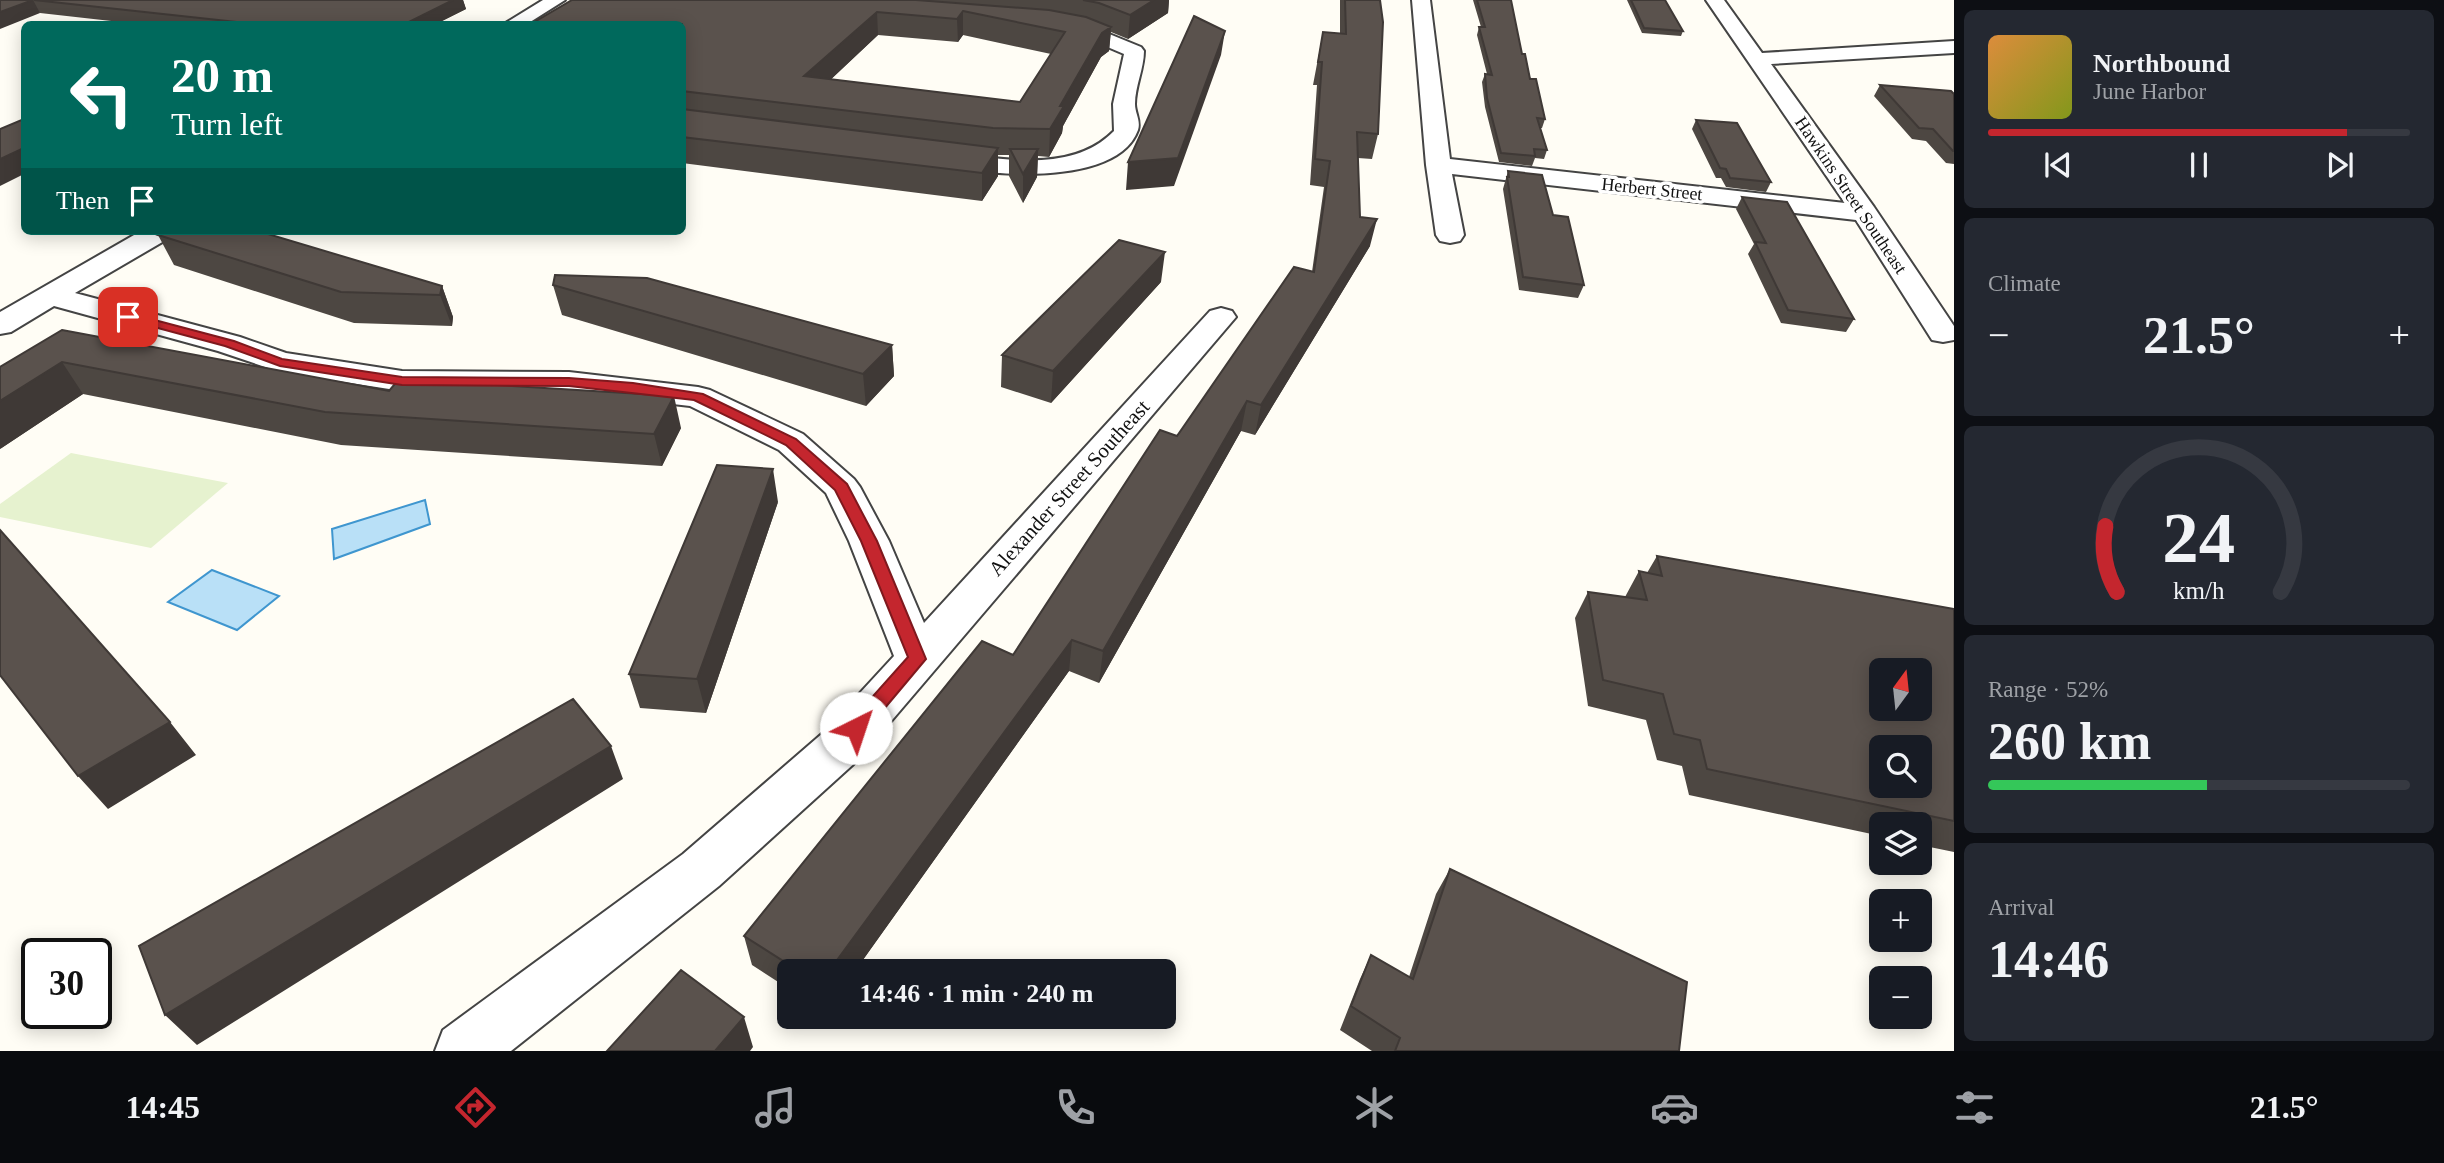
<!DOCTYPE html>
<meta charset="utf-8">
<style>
body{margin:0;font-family:Georgia,serif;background:#242831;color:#f1f3f6;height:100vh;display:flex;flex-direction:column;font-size:26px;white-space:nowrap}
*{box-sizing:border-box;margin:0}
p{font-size:23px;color:#9ea1a6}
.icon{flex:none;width:38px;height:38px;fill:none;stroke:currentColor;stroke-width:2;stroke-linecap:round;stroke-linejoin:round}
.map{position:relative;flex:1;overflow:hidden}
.drawer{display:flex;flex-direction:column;gap:10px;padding:10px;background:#0d0f14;width:490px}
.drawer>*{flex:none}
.hud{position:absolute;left:21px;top:21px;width:665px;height:214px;border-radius:10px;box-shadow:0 4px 18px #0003;background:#00695c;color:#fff;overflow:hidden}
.needle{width:46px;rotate:15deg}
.fabs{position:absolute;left:1869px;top:658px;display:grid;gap:14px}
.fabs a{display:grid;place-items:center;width:63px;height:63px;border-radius:10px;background:#171b24;box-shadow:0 4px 18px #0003;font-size:35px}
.speed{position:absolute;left:21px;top:938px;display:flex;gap:14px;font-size:35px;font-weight:700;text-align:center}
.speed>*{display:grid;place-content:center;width:91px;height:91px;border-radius:50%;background:#171b24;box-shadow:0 4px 18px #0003;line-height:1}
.speed .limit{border:4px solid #111;border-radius:10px;background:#fff;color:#111}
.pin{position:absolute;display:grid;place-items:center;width:60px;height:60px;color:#fff;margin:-30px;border-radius:14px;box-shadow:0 4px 10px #0006}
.me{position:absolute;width:77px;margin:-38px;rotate:41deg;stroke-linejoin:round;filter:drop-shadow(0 0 5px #0008)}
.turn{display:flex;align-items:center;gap:24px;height:147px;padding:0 35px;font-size:32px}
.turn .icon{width:91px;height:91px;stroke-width:2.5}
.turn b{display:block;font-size:49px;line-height:60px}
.then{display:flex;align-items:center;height:66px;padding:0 35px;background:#0003;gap:14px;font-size:26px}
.big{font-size:52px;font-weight:700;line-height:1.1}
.drawer .tile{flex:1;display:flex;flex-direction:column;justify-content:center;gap:10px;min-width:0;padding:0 24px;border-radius:10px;background:#242831}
.drawer .dial{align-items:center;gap:0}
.dial svg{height:182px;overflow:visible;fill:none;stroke:#363941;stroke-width:7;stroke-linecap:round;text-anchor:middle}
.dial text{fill:#f1f3f6;stroke:none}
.song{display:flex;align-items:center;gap:21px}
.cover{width:84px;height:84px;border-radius:10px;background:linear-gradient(135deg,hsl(30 70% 55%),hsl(70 70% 35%))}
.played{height:7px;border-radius:4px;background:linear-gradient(90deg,#c4262e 85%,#363941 85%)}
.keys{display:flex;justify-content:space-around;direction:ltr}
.heat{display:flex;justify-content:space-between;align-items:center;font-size:38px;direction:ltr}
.charge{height:10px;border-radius:5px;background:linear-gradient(90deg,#34c759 52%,#363941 0)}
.trip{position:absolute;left:777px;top:959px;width:399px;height:70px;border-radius:10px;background:#171b24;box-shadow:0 4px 18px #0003;font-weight:700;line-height:70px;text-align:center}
.dock{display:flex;height:112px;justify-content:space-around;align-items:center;background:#090b0e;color:#9ea1a6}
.dock .icon{width:49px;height:49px}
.dock .active{color:#c4262e}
.dock b{font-size:32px;color:#f1f3f6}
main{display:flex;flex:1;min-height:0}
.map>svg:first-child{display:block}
</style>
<main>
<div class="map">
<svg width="1954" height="1051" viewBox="0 0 1954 1051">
<rect width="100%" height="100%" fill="#fffdf5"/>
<!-- pitch -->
<path fill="#e6f2cf" d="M 71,453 L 228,483 L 151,548 L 0,517 L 0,504 Z"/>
<!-- water -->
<path fill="#b9e0f7" stroke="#3f96cf" stroke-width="2" d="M 425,500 L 430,524 L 334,559 L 332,529 Z
M 212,570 L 279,596 L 237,630 L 168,602 Z"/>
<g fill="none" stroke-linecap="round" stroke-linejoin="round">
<!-- street casing -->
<g stroke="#444" stroke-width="4">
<path id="street" d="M 543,0 L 565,0 L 527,24 L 504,24 Z
M 1412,0 L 1430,0 L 1450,159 L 1845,203 L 1706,0 L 1724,0 L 1762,53 L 1954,41 L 1954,53 L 1771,64 L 1874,207 L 1954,326 L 1954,340 L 1943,342 L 1932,340 L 1856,220 L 1452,174 L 1464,235 L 1460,241 L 1450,243 L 1440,241 L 1436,235 L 1426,165 Z
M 1059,20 L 1097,29 L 1141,47 L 1144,51 C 1144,69 1135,86 1135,104 C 1135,113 1141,121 1138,130 C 1117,188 984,176 938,164 L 935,159 L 938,154 L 947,152 C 1002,159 1072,174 1114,131 L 1113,104 L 1124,54 L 1084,37 L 1052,30 L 1049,26 Z
M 141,231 L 175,231 L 171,237 L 75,293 L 240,337 L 286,353 L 402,371 L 569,372 L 698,387 L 710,390 L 803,434 L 854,479 L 860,487 L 889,541 L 924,623 L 1210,311 L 1221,308 L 1232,311 L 1236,317 L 858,760 L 719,886 L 511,1051 L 435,1051 L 443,1030 L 683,854 L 824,732 L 894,656 L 849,541 L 826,493 L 779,450 L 690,406 L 569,392 L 402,391 L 280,372 L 218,351 L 54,306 L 11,332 L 0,334 L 0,312 Z"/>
</g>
<!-- street -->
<use href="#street" fill="#fff" fill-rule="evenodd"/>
</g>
<!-- wall -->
<path fill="#4d4742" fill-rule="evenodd" d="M 0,0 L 463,0 L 466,9 L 436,24 L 138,24 L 40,13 Z
M 572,0 L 1169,0 L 1168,13 L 1128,39 L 1111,32 L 1109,51 L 1101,57 L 1063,126 L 1062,133 L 1049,157 L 1038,156 L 1037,177 L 1023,203 L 1009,176 L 1009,155 L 998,155 L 998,176 L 982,201 L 682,163 L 682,24 ZM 878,35 L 958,42 L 963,35 L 1051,54 L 1020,102 L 831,79 Z
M 1340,0 L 1380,0 L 1378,134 L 1372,159 L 1358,158 L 1360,217 L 1370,246 L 1255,435 L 1241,431 L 1099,683 L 1069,671 L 855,971 L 789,971 L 789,989 L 752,965 L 744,936 L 1013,655 L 1177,436 L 1312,272 L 1324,187 L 1310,185 L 1317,85 L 1313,85 L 1323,32 L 1340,34 Z
M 1473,0 L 1511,0 L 1522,54 L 1545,119 L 1542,128 L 1540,128 L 1547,150 L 1544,159 L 1535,158 L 1532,166 L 1499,162 L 1485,107 L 1482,82 L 1485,74 L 1487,74 L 1477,35 L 1479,27 L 1481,27 Z
M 1627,0 L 1665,0 L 1683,31 L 1681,36 L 1642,33 Z
M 1880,85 L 1954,94 L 1954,164 L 1946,163 L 1926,141 L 1912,139 L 1874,96 Z
M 1696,120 L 1771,182 L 1766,192 L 1726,187 L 1721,178 L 1716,178 L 1692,129 Z
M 1508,171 L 1553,215 L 1584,285 L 1578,298 L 1519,290 L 1503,189 Z
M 1742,197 L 1854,319 L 1846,332 L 1781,323 L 1748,254 L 1754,244 L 1736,209 Z
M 158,235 L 442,286 L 453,317 L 452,326 L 354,323 L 174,265 Z
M 1161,282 L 1051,403 L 1001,387 L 1002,355 Z
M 553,285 L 892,345 L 894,376 L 866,406 L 562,315 Z
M 62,330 L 389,391 L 681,428 L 662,466 L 341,445 L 83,394 L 0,449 Z
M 778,502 L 706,713 L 640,708 L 629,674 Z
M 1657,556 L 1954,609 L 1954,852 L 1920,845 L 1920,824 L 1881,824 L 1881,836 L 1689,795 L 1682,766 L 1657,760 L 1646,720 L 1588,706 L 1575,618 L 1588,592 L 1625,597 L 1639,571 L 1647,573 Z
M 1450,869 L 1679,1051 L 1372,1051 L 1340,1030 L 1360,979 L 1371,955 L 1409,977 L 1436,894 Z"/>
<!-- shaded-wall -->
<path fill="#3f3936" d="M 33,0 L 40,13 L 0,29 L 0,12 Z
M 453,0 L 463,0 L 466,9 L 436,24 L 405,24 Z
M 1154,0 L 1169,0 L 1168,13 L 1128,39 L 1130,15 Z
M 963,11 L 963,35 L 958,42 L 957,19 Z
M 877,12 L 878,35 L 807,102 L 804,76 Z
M 1111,27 L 1109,51 L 1101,57 L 1063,126 L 1062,133 L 1049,157 L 1050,129 L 1060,106 L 1102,33 Z
M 1225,31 L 1221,55 L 1174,186 L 1126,190 L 1128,162 Z
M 24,148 L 24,174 L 0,186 L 0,159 Z
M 998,148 L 998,176 L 982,201 L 982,173 Z
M 1038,149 L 1037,177 L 1023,203 L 1023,174 Z
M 1377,219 L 1370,246 L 1255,435 L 1261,405 Z
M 1165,252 L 1161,282 L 1051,403 L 1053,371 Z
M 442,286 L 453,317 L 452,326 L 440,295 Z
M 892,345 L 894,376 L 866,406 L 863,374 Z
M 62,362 L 83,394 L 0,449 L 0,401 Z
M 674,396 L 681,428 L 662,466 L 654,434 Z
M 1247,401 L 1241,431 L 1099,683 L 1103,651 Z
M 773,469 L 778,502 L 706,713 L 697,679 Z
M 1072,640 L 1069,671 L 855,971 L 829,971 Z
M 170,722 L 196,755 L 108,809 L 78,776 Z
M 611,746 L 623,779 L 197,1045 L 165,1015 Z
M 744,1017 L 753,1047 L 750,1051 L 715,1051 Z"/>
<!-- building -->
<path fill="#5a524d" stroke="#3f3936" stroke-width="2" fill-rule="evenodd" d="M 0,0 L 33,0 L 0,12 Z
M 34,0 L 453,0 L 405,24 L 255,24 Z
M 572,0 L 916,0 L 1049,10 L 1086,17 L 1111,27 L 1102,33 L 1060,106 L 1064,106 L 1050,129 L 993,128 L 682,91 L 682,24 L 531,24 ZM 963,11 L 1065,32 L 1020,102 L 804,76 L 877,12 L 957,19 Z
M 1083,0 L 1154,0 L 1130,15 L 1099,3 Z
M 1345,0 L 1380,0 L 1383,22 L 1378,134 L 1357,132 L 1360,217 L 1377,219 L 1261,405 L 1247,401 L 1103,651 L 1072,640 L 829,971 L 799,971 L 744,936 L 982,641 L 1013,655 L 1160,430 L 1177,436 L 1294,267 L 1314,272 L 1330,161 L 1315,159 L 1322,62 L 1318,62 L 1323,32 L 1346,34 Z
M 1477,0 L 1511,0 L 1522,54 L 1525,54 L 1530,79 L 1536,79 L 1545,119 L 1537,118 L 1547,150 L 1534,149 L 1535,156 L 1501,153 L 1487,98 L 1485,74 L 1492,75 L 1479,27 L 1485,27 Z
M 1631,0 L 1665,0 L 1683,31 L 1644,28 Z
M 1194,16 L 1225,31 L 1178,158 L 1128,162 Z
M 1880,85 L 1951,91 L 1954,94 L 1954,151 L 1953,151 L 1933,129 L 1919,128 Z
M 682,109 L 998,148 L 982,173 L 682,137 Z
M 24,119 L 24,148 L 0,159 L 0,129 Z
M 1696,120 L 1737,123 L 1771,182 L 1730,178 L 1726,169 L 1720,168 Z
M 1010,149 L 1038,149 L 1023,174 Z
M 1508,171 L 1542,175 L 1553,215 L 1568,217 L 1584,285 L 1523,277 L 1507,177 L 1509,177 Z
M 1742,197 L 1787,202 L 1854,319 L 1788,310 L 1755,242 L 1766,243 Z
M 166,231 L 258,231 L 442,286 L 440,295 L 341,292 L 158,235 Z
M 1119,240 L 1165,252 L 1053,371 L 1002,355 Z
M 555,275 L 647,278 L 892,345 L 863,374 L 553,285 Z
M 62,330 L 389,391 L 399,379 L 674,396 L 654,434 L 325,412 L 62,362 L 0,401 L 0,367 Z
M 717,465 L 773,469 L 697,679 L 629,674 Z
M 0,530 L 170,722 L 78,776 L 0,675 Z
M 1657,556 L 1954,609 L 1954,821 L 1707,769 L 1700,740 L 1674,734 L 1663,694 L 1603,680 L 1588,592 L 1647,600 L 1639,571 L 1662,576 ZM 1881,670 L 1920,670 L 1920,709 L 1881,709 ZM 1881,747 L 1920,747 L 1920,786 L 1881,786 Z
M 573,699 L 611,746 L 165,1015 L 139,946 Z
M 1450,869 L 1687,982 L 1679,1051 L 1395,1051 L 1400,1038 L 1351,1006 L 1371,955 L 1413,979 Z
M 681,970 L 744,1017 L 715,1051 L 607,1051 Z"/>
<!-- route -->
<path fill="#c4262e" stroke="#7f191e" stroke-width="2" d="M 128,313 L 234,341 L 282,359 L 402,377 L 569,378 L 633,383 L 703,394 L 796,439 L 847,484 L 877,541 L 926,659 L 863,734 L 856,736 L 849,734 L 846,728 L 849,723 L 908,657 L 861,541 L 835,490 L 786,445 L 694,400 L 569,386 L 402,385 L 280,366 L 225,346 L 124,319 L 124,314 Z"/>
<g text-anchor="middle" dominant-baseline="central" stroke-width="7" stroke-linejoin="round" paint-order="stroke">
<!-- far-street labels -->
<g font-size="18" fill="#111" stroke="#fff">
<text transform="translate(1652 189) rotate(6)">Herbert Street</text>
<text transform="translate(1851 195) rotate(56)">Hawkins Street Southeast</text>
</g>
<!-- street labels -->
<g font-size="21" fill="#111" stroke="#fff">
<text transform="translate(1069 488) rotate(-48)">Alexander Street Southeast</text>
</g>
</g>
</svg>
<div class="fabs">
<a><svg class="needle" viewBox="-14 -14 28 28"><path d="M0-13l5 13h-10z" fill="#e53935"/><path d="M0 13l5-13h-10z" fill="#9ea1a6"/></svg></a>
<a><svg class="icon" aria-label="search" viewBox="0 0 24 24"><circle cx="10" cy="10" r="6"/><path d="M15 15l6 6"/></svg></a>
<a><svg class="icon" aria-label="layers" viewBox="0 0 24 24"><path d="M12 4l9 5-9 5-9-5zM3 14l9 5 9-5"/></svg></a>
<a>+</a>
<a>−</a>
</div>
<div class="speed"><div class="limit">30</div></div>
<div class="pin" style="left:128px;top:317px;background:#d93025"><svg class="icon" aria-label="arrive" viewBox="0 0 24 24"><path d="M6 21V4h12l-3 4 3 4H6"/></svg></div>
<svg class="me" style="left:856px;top:728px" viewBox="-20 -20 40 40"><circle r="19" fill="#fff"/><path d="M0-13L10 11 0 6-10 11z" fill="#c4262e"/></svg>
<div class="trip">14:46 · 1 min · 240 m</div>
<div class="hud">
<div class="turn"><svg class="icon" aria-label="left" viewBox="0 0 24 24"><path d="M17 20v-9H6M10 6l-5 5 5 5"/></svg><div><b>20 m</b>Turn left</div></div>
<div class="then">Then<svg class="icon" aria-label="arrive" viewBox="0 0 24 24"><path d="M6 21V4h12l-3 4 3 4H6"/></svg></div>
</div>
</div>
<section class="drawer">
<div class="tile">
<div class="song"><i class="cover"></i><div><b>Northbound</b><p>June Harbor</p></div></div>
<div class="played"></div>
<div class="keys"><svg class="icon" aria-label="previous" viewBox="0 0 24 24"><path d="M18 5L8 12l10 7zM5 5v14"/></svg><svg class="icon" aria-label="pause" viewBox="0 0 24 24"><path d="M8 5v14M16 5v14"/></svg><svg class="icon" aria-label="next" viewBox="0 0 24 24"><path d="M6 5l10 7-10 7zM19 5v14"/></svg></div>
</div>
<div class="tile"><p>Climate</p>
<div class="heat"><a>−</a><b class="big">21.5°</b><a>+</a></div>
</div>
<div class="tile dial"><svg viewBox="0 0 100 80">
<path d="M14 69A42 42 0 1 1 86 69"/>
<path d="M14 69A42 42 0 0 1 9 40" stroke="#c4262e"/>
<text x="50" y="56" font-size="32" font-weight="700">24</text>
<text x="50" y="72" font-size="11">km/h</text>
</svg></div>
<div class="tile"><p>Range · 52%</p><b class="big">260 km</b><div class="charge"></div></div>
<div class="tile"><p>Arrival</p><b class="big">14:46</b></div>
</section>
</main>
<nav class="dock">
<b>14:45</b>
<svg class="icon active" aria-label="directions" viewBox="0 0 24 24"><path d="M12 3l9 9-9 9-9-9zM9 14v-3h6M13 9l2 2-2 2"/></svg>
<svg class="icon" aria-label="music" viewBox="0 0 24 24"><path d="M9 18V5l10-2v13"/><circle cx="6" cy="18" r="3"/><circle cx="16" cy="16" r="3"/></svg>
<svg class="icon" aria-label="phone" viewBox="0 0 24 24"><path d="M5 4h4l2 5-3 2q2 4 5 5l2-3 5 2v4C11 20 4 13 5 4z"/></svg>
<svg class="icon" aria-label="climate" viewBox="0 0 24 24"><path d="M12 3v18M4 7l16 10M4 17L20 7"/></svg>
<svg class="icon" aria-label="car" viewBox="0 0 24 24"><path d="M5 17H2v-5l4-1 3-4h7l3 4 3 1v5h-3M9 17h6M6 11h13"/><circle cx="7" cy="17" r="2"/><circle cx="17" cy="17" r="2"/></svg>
<svg class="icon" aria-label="filters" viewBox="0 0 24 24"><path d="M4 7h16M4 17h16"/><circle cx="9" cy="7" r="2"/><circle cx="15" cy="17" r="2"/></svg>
<b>21.5°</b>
</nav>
